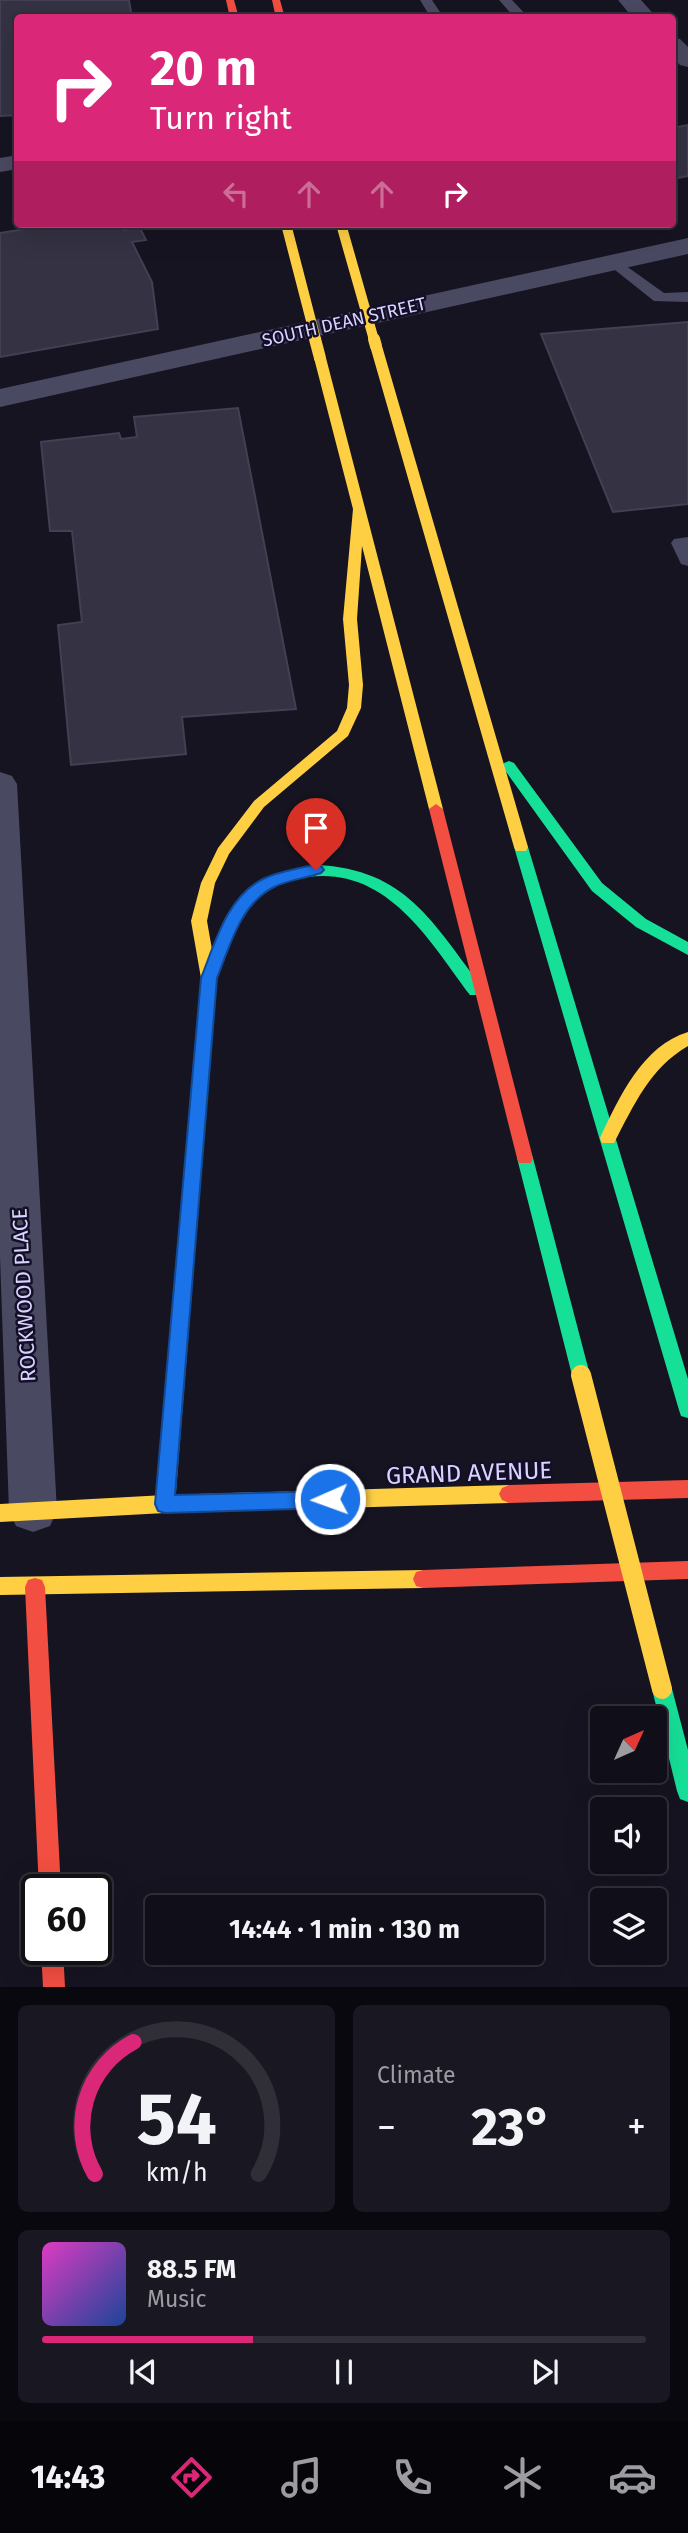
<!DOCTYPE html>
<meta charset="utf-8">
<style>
body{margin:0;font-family:"Fira Sans",sans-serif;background:#191822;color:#f1f3f6;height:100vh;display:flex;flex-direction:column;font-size:26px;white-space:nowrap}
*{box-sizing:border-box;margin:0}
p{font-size:23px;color:#9c9ca2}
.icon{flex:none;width:38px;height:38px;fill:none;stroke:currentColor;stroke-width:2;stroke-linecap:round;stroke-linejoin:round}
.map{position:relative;height:1987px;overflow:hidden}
.details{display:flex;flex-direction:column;gap:18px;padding:18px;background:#09080e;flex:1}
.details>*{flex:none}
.hud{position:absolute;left:14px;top:14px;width:662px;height:214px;border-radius:7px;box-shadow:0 7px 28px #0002,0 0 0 2px #302f38;background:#db2777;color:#fff;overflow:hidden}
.needle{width:46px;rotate:45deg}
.tools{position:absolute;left:590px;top:1706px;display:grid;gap:14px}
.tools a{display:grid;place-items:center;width:77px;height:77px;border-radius:7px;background:#100f19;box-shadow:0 7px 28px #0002,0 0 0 2px #302f38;font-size:35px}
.speed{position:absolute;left:21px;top:1874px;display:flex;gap:14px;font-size:35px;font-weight:700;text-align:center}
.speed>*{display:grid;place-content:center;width:91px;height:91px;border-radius:50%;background:#100f19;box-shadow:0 7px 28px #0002,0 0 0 2px #302f38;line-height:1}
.speed .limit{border:4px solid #111;border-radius:10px;background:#fff;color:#111}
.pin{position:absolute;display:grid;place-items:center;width:60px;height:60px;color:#fff;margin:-72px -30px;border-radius:50% 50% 50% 0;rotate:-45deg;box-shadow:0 0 7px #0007}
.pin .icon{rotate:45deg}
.me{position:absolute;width:77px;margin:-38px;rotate:268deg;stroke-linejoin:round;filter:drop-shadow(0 0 5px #0008)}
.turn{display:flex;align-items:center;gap:24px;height:147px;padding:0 21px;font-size:32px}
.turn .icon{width:91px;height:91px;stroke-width:2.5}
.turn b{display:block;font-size:49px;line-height:60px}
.lanes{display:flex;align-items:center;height:66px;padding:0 21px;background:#0003;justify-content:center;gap:35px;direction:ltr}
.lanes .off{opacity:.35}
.big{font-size:52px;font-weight:700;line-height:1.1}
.details .tile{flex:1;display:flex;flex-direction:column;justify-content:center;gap:10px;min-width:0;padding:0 24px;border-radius:10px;background:#191822}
.details .dial{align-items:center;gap:0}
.dial svg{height:182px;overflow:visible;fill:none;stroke:#302f38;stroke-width:7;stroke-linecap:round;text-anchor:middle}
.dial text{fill:#f1f3f6;stroke:none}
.song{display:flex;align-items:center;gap:21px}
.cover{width:84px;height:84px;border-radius:10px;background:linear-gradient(135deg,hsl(310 70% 55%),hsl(220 70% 35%))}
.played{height:7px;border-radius:4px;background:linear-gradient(90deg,#db2777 35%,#302f38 35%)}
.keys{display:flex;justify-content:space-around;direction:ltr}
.heat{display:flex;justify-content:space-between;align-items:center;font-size:38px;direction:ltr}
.details .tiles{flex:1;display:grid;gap:18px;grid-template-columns:1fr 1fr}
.tile:last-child{grid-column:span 2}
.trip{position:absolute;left:145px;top:1895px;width:399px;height:70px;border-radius:7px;background:#100f19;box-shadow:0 7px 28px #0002,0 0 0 2px #302f38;font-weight:700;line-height:70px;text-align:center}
.dock{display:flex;height:112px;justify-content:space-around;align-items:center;background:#06060a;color:#9c9ca2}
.dock .icon{width:49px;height:49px}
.dock .active{color:#db2777}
.dock b{font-size:32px;color:#f1f3f6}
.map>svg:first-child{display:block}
</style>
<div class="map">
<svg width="688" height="1987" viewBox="0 0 688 1987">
<rect width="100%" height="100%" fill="#161421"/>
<!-- building -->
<path fill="#343243" stroke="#433f54" stroke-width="2" d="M 0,0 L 129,0 L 132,18 L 18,18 L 18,115 L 0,116 Z
M 688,125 L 688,176 L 672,179 L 672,128 Z
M 56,224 L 122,224 L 124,230 L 140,228 L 146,240 L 132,242 L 152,282 L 158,329 L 0,357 L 0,233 Z
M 688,322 L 688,504 L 613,512 L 541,334 Z
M 238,408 L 296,709 L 182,717 L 186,754 L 71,765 L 58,625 L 82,622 L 72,531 L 50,531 L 41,442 L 119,433 L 121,439 L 137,437 L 134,417 Z"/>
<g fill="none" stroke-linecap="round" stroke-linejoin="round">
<!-- lane -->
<path fill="#4a4962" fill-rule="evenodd" d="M 420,0 L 432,0 L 444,18 L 431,18 Z
M 499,0 L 512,0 L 529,18 L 515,18 Z
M 615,258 L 664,293 L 688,292 L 688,302 L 654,301 L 610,266 L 607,263 L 610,260 Z
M 688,537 L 688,566 L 681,564 L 671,543 L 674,539 Z"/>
<!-- street -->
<path fill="#4a4962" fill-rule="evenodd" d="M 618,0 L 641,0 L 657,18 L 633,18 Z
M 672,37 L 680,39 L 688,47 L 688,67 L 680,65 L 672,57 Z
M 18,155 L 18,169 L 0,172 L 0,158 Z
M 688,238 L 688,254 L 0,407 L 0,389 Z
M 0,772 L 12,776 L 17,784 L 57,1511 L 50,1526 L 33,1532 L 16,1526 L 9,1511 L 0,1257 Z"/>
<!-- fast -->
<path fill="#16e098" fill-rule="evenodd" d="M 509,761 L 514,763 L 602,883 L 646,919 L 688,942 L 688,955 L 636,927 L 592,891 L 504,769 L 502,766 L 504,763 Z
M 521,842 L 528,847 L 688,1379 L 688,1418 L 681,1416 L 679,1410 L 514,847 Z
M 317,865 C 406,869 433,923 482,987 L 484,991 L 482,995 L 470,995 C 429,940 387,866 307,877 C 284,880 263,891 247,909 C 229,930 227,959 215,982 L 203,982 L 201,978 C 225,912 241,875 317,865 Z
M 205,1018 L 211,1020 L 213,1024 L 175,1504 L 172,1510 L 165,1513 L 158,1510 L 155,1504 L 197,1024 L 199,1020 Z
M 525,1151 L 531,1153 L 533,1158 L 590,1375 L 587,1381 L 581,1383 L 575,1381 L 572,1375 L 517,1158 L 519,1153 Z
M 662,1679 L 669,1682 L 672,1689 L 688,1750 L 688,1802 L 680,1799 L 677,1791 L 652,1689 L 655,1682 Z"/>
<!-- slow -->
<path fill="#ffcf43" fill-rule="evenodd" d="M 376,343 L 382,346 L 528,847 L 526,851 L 516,851 L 514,847 L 370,346 Z
M 320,355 L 326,358 L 443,809 L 436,814 L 429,809 L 362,546 L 357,619 L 363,685 L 361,708 L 348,736 L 264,807 L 229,854 L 215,883 L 207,921 L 217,978 L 213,1024 L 211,1028 L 199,1028 L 197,1024 L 201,978 L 191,921 L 201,883 L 218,848 L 254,801 L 337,731 L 347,708 L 349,685 L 343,619 L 353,509 L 314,358 Z
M 688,1032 L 688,1046 C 650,1068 634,1105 614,1143 L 602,1143 L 600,1138 C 619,1098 642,1046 688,1032 Z
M 509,1485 L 516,1488 L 519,1494 L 516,1500 L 509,1503 L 165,1513 L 0,1522 L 0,1504 L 165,1495 Z
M 423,1570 L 430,1572 L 433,1579 L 430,1586 L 423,1588 L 0,1595 L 0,1577 Z"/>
<!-- jam -->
<path fill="#f24e42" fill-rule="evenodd" d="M 226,0 L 234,0 L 239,18 L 230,18 Z
M 272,0 L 280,0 L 285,18 L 276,18 Z
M 436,804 L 443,809 L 533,1158 L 531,1163 L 519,1163 L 517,1158 L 429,809 Z
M 688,1480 L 688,1498 L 509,1503 L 502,1500 L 499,1494 L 502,1488 L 509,1485 Z
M 688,1561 L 688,1579 L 423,1588 L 416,1586 L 413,1579 L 416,1572 L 423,1570 Z
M 35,1578 L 42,1580 L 45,1587 L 61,1890 L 39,1890 L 25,1587 L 28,1580 Z
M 41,1950 L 63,1950 L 65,1987 L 43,1987 Z"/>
<!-- slow-bridge-far2 -->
<path stroke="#ffcf43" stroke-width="10" d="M 286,224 L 316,340
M 341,224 L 374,340"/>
<!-- slow-bridge-far1 -->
<path stroke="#ffcf43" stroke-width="12" d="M 315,339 L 320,358
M 374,339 L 376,346"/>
<!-- slow-bridge -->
<path stroke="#ffcf43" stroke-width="20" d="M 581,1375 L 662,1689"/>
</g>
<!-- route -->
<path fill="#1a73e8" stroke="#114b97" stroke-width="2" d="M 316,864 L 321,866 L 324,870 L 321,873 C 306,878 288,880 274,887 C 240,904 230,946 217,978 L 175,1495 L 330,1491 L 337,1493 L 340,1499 L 337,1506 L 330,1508 L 165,1513 L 158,1511 L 155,1504 L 201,978 C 215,943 227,897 263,879 C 279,871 299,869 316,864 Z"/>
<g text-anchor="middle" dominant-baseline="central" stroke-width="5" stroke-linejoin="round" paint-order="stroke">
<!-- far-street labels -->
<g font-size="18" fill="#d9d4ff" stroke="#130f26">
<text transform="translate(344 322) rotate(-13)">SOUTH DEAN STREET</text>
</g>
<!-- street labels -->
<g font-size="21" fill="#d9d4ff" stroke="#130f26">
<text transform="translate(24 1295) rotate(-93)">ROCKWOOD PLACE</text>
</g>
<!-- near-street labels -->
<g font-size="24" fill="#d9d4ff" stroke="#130f26">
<text transform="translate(469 1473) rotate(-2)">GRAND AVENUE</text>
</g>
</g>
</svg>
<div class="tools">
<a><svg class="needle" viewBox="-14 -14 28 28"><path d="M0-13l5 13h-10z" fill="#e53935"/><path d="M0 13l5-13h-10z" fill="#9c9ca2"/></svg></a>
<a><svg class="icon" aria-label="sound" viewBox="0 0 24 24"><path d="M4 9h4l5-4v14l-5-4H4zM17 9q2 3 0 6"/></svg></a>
<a><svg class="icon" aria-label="layers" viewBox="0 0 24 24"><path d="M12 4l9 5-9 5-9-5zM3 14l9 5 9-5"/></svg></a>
</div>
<div class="speed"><div class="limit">60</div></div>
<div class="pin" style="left:316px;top:870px;background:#d93025"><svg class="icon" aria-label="arrive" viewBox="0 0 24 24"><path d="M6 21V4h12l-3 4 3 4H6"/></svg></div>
<svg class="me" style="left:330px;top:1499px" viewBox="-20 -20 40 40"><circle r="17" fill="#1a73e8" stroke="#fff" stroke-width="3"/><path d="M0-11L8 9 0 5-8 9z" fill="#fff"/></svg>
<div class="trip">14:44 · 1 min · 130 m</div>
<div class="hud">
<div class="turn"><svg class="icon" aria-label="right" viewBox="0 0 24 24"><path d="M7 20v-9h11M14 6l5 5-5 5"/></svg><div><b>20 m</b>Turn right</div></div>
<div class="lanes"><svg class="icon off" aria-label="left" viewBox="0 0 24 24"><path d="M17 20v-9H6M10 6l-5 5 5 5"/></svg><svg class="icon off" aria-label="ahead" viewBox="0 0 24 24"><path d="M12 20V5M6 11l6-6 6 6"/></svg><svg class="icon off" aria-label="ahead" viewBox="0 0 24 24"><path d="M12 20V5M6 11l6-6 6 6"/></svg><svg class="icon" aria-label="right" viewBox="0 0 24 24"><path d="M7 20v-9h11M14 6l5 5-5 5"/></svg></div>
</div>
</div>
<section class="details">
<div class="tiles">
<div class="tile dial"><svg viewBox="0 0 100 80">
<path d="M14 69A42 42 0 1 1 86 69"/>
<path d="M14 69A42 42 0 0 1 31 11" stroke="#db2777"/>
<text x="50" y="56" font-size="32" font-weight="700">54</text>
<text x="50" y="72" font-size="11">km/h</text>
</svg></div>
<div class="tile"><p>Climate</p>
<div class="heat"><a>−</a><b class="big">23°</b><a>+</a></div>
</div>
<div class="tile">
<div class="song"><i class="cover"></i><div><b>88.5 FM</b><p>Music</p></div></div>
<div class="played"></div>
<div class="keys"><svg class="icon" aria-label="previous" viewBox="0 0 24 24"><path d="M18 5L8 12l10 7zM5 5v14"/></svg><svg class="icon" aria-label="pause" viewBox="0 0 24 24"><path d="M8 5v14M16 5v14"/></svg><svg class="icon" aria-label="next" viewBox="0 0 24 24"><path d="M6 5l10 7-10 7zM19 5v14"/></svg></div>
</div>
</div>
</section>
<nav class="dock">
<b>14:43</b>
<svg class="icon active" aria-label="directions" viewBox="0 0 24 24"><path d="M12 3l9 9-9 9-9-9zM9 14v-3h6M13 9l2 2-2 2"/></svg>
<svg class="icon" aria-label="music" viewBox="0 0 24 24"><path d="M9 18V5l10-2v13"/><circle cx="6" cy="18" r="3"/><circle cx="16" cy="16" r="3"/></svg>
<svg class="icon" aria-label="phone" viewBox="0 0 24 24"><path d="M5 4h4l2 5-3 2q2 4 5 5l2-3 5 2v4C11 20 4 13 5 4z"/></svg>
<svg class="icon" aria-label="climate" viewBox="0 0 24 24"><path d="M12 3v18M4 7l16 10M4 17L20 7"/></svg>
<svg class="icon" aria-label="car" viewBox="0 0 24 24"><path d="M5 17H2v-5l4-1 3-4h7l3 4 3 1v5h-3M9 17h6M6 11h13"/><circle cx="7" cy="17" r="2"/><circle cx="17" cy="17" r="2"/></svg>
</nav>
